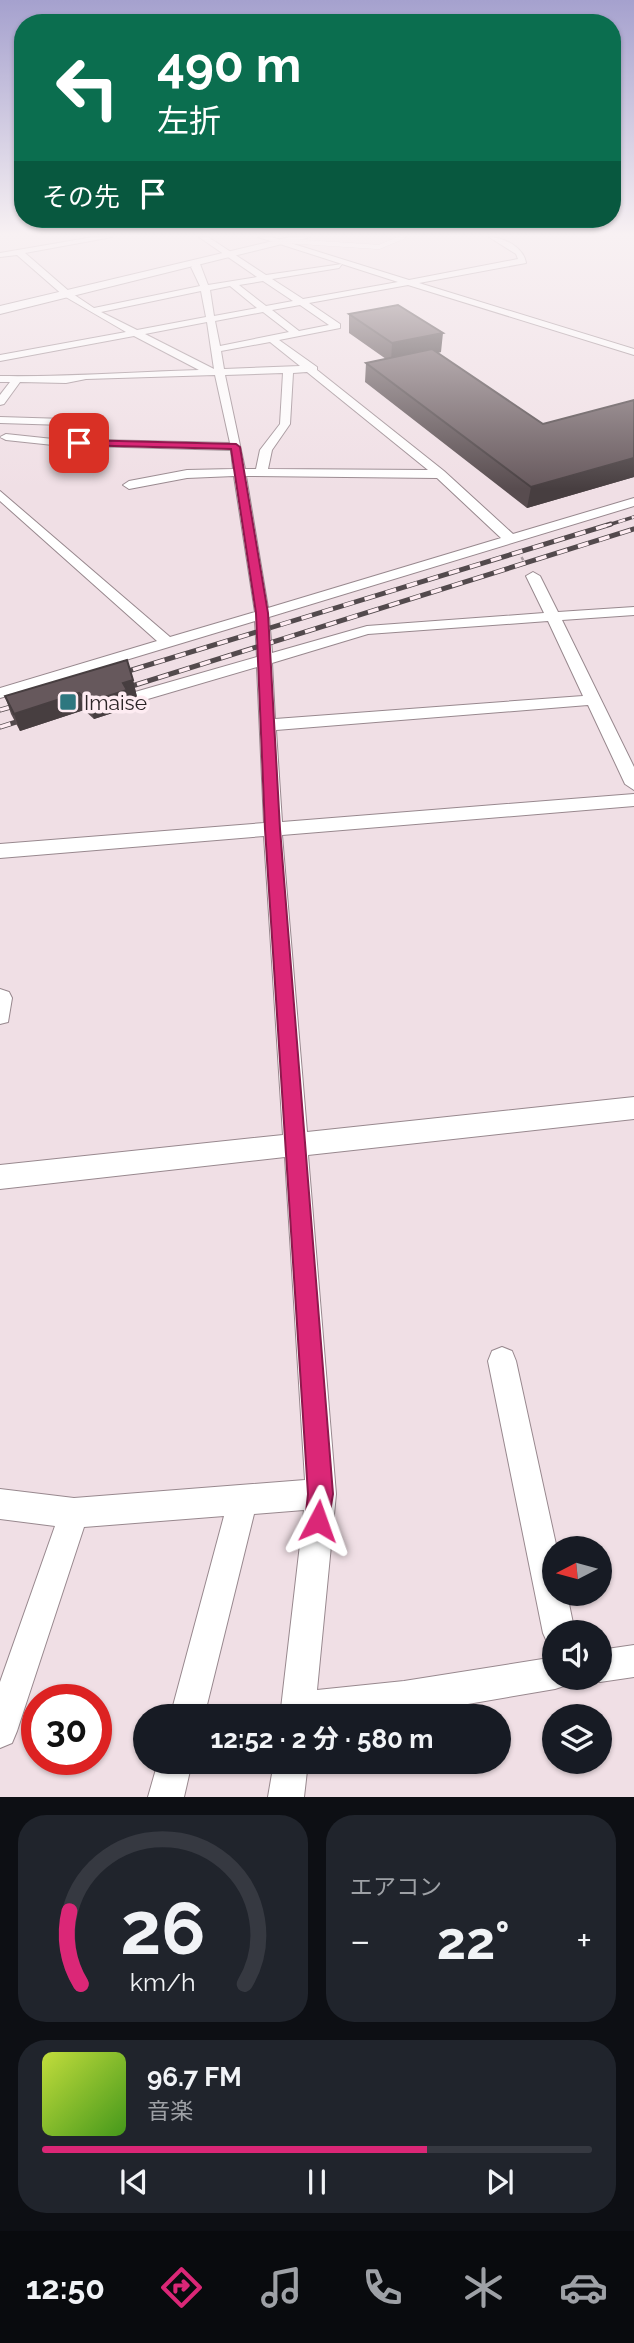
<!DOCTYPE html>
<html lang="ja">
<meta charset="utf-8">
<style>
body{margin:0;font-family:Raleway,"Noto Sans JP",sans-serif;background:#20242c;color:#f1f3f6;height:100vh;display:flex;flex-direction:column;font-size:26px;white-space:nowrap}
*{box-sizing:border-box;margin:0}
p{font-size:23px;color:#9ea1a6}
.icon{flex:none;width:38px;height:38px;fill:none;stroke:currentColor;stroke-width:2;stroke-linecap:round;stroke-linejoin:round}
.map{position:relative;height:1797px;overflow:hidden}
.details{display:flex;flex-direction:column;gap:18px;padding:18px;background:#0d0f14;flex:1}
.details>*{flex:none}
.guide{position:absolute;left:14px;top:14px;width:607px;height:214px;border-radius:28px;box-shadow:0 2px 5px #0004;background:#0b6e4f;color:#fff;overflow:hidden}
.needle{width:46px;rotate:264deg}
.tools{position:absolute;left:542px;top:1536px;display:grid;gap:14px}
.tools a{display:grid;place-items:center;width:70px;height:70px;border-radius:50%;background:#171b24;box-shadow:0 2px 5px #0004;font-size:35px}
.speed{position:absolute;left:21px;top:1684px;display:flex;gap:14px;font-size:35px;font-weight:700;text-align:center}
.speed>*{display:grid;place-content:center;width:91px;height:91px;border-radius:50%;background:#171b24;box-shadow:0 2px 5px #0004;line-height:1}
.speed .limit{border:10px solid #d22;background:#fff;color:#111}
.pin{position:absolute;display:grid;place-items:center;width:60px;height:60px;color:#fff;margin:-30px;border-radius:14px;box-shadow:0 4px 10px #0006}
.me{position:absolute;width:77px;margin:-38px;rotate:4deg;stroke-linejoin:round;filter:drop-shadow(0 0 5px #0008)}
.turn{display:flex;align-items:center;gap:24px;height:147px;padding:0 28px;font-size:32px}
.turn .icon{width:91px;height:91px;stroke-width:2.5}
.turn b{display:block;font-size:49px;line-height:60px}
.then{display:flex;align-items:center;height:66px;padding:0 28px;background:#0003;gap:14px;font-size:26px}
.big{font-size:52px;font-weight:700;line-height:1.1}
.details .widget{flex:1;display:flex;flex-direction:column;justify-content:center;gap:10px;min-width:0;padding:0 24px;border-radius:28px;background:#20242c}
.details .dial{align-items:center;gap:0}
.dial svg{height:182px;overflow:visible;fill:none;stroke:#363941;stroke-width:7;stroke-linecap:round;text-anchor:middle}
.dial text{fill:#f1f3f6;stroke:none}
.song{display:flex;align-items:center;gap:21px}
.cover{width:84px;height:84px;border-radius:10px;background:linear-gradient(135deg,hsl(70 70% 55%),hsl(100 70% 35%))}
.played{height:7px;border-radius:4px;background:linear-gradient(90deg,#db2777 70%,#363941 70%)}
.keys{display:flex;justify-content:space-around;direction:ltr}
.heat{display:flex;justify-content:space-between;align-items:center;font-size:38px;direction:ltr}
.details .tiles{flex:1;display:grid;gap:18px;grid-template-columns:1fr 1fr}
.widget:last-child{grid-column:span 2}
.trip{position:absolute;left:133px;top:1704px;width:378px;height:70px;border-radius:35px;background:#171b24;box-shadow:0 2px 5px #0004;font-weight:700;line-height:70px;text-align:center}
.tabs{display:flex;height:112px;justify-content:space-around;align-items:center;background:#090b0e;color:#9ea1a6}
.tabs .icon{width:49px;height:49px}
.tabs .current{color:#db2777}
.tabs b{font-size:32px;color:#f1f3f6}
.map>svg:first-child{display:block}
</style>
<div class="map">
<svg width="634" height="1797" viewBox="0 0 634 1797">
<rect width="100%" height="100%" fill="#f0dfe5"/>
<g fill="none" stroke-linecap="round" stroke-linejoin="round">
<!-- service casing -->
<g stroke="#98888e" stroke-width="5">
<path id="service" d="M 287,241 L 379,247 L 403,237"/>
</g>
<!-- minor casing -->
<g stroke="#98888e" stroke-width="2">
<path id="minor" d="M 93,237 L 112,237 L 25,253 L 70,292 L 94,308 L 200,286 L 191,267 L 196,262 L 200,264 L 208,285 L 257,277 L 199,237 L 208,237 L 266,275 L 342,264 L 258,237 L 271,237 L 409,280 L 518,259 L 516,254 L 489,237 C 504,237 524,248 526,263 L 419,283 L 634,349 L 634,355 L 408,285 L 309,303 L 340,324 L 340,328 L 279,340 L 317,367 L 317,370 L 444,471 L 513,534 L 634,498 L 634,506 L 269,617 L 272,653 L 367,626 L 544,613 L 526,576 L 533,572 L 540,576 L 558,612 L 634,607 L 634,615 L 562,620 L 634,767 L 634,790 L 625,784 L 588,705 L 276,730 L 282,822 L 634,794 L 634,806 L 282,835 L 307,1132 L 634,1097 L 634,1119 L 308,1155 L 336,1494 L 317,1690 L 404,1681 L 555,1657 L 555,1678 L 569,1678 L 567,1685 L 555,1689 L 404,1715 L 280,1717 L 304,1510 L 254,1514 L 204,1717 L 170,1717 L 224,1516 L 84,1527 L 17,1731 L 12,1743 L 0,1748 L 0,1682 L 55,1526 L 0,1519 L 0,1489 L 74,1498 L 305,1480 L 285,1157 L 0,1189 L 0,1165 L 283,1135 L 264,836 L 0,858 L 0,844 L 264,823 L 257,667 L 141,701 L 133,696 L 135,692 L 257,657 L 255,621 L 0,698 L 0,688 L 157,641 L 0,501 L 0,491 L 170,637 L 255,612 L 234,476 L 187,478 L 129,489 L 123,485 L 129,481 L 187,470 L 233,469 L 231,450 L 53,445 L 6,440 L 0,437 L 6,434 L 53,439 L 230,443 L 215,375 L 86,379 L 66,383 L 20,382 L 4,404 L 0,405 L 0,395 L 10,382 L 0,382 L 0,376 C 66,377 132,372 199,370 L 134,336 L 0,361 L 0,355 L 126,332 L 64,296 L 17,255 L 0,257 L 0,253 ZM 342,264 L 398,282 L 303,299 L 272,279 L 339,268 ZM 263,281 L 293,301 L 266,306 L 239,285 ZM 230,286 L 257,308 L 214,316 L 210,290 ZM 201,291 L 206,317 L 137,330 L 101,312 ZM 300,305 L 329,325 L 299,331 L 272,310 ZM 263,312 L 289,332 L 220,346 L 215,321 ZM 207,322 L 214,369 L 145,334 ZM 270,342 L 300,366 L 224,369 L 221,351 ZM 307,372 L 428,470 L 268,469 L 272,450 L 290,424 L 293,373 ZM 283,373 L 280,424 L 260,450 L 256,469 L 245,469 L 225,375 ZM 246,476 L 437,478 L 501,538 L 268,608 ZM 548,621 L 583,696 L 275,719 L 272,663 L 368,634 Z
M 0,417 L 97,420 L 102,423 L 97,426 L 0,423 Z
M 0,989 L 9,992 L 12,998 L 8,1022 L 0,1024 Z
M 502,1347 L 512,1351 L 516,1361 L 557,1549 L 555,1594 L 567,1594 L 575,1633 L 555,1633 L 555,1647 L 548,1644 L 543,1633 L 488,1361 L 492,1351 Z
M 634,1645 L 634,1677 L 600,1682 L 590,1678 L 600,1678 L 600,1650 Z
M 158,1762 L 192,1762 L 184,1797 L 148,1797 Z
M 274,1762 L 308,1762 L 304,1797 L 268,1797 Z"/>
</g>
<!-- secondary casing -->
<g stroke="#98888e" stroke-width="2">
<path id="secondary" d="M 290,237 L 310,237 L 0,314 L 0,306 Z"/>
</g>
<!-- path -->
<path stroke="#ab9da2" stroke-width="2.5" stroke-dasharray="3.5 3.5" stroke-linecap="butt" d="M 518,551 L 526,565"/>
<!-- service -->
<use href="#service" stroke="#fff" stroke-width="4.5"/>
<!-- minor -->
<use href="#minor" fill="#fff" fill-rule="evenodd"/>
<!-- secondary -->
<use href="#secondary" fill="#fff" fill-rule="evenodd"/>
<!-- rail-far1 casing -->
<g stroke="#534a4d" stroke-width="3.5">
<path id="rail-far1" d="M 605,526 L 634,517"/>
</g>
<!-- rail casing -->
<g stroke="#534a4d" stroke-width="5">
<path id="rail" d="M 112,676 L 611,524
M 116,691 L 634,529
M 0,710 L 28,702
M 0,727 L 32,717"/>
</g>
<!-- rail-far1 -->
<use href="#rail-far1" stroke="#feecf2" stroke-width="2.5" stroke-dasharray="7" stroke-linecap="butt"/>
<!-- rail -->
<use href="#rail" stroke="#feecf2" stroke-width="3.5" stroke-dasharray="11" stroke-linecap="butt"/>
</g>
<!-- wall -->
<path fill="#584c4f" d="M 349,314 L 441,352 L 437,353 L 543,424 L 634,400 L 634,477 L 527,508 L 365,382 L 366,363 L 386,359 L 349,333 Z
M 133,680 L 137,697 L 129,700 L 131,707 L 94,719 L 84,710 L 20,731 L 11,714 L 5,696 Z"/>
<!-- shaded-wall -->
<path fill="#473e40" d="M 443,333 L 441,352 L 391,363 L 392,343 Z
M 634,458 L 634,477 L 527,508 L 531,487 Z
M 133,680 L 137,697 L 129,700 L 131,707 L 94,719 L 89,702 L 123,683 Z
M 79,693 L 84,710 L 20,731 L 14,714 Z"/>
<!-- building -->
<path fill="#66585c" stroke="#473e40" stroke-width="2" d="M 398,305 L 443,333 L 392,343 L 349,314 Z
M 432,349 L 543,424 L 634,400 L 634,458 L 531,487 L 366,363 Z
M 127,660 L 133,680 L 123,683 L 127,690 L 89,702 L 79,693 L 14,714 L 5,696 Z"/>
<!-- sky -->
<linearGradient id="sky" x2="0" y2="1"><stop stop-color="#a5a1ce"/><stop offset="0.48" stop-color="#f8f1f3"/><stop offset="1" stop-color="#f8f1f3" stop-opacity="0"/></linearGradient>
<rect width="634" height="489" fill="url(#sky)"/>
<!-- route -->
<path fill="#db2777" stroke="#8e194d" stroke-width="2" d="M 79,440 L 236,444 L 240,447 L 268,613 L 280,829 L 333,1494 L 327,1530 L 318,1533 L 309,1530 L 305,1521 L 308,1494 L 265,829 L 256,613 L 231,449 L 76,445 L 76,441 Z"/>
<!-- markers -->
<rect fill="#2e777f" stroke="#feecf2" stroke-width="2.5" x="59" y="693" width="18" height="18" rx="3.5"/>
<g text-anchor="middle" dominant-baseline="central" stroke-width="7" stroke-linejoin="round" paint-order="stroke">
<!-- poi labels -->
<g font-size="21" fill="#2c2527" stroke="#feecf2" text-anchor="start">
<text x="84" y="702">Imaise</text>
</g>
</g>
</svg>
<div class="tools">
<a><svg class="needle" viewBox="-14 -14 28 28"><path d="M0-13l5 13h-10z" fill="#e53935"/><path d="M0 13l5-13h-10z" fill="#9ea1a6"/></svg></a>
<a><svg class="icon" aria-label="sound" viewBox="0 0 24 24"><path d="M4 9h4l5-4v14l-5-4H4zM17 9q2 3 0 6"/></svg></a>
<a><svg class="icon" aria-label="layers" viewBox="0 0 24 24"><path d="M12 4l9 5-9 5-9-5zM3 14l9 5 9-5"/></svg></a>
</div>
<div class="speed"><div class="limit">30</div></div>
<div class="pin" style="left:79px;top:443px;background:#d93025"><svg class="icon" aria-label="arrive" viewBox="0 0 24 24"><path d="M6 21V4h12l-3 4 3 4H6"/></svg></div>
<svg class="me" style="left:318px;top:1521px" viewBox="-20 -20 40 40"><path d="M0-17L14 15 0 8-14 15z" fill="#db2777" stroke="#fff" stroke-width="4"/></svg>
<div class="trip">12:52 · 2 分 · 580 m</div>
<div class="guide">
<div class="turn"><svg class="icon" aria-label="left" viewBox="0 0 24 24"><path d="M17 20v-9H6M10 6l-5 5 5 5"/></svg><div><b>490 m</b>左折</div></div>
<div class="then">その先<svg class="icon" aria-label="arrive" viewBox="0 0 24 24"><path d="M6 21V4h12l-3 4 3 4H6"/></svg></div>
</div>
</div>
<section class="details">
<div class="tiles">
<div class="widget dial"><svg viewBox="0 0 100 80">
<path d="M14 69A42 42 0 1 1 86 69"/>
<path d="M14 69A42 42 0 0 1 9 37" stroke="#db2777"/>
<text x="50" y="56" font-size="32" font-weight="700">26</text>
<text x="50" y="72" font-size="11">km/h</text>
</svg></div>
<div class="widget"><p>エアコン</p>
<div class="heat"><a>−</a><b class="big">22°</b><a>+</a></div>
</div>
<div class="widget">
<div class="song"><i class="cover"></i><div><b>96.7 FM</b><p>音楽</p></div></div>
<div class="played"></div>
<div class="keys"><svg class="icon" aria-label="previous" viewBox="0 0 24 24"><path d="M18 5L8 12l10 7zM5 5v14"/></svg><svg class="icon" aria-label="pause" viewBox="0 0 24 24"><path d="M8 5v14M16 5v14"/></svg><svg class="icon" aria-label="next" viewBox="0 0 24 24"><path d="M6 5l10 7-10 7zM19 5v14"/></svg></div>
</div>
</div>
</section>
<nav class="tabs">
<b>12:50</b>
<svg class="icon current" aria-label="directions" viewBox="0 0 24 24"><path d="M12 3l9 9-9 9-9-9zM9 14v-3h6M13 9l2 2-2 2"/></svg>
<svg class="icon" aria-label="music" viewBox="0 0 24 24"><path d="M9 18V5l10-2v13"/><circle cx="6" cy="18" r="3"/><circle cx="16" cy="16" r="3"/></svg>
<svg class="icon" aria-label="phone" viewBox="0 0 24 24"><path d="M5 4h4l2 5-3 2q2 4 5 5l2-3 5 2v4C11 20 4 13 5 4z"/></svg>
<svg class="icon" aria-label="climate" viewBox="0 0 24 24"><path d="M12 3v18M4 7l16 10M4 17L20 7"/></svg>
<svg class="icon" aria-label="car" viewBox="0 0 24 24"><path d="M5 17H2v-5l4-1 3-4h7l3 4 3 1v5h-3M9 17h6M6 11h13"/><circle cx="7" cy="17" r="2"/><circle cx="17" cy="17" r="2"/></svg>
</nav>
